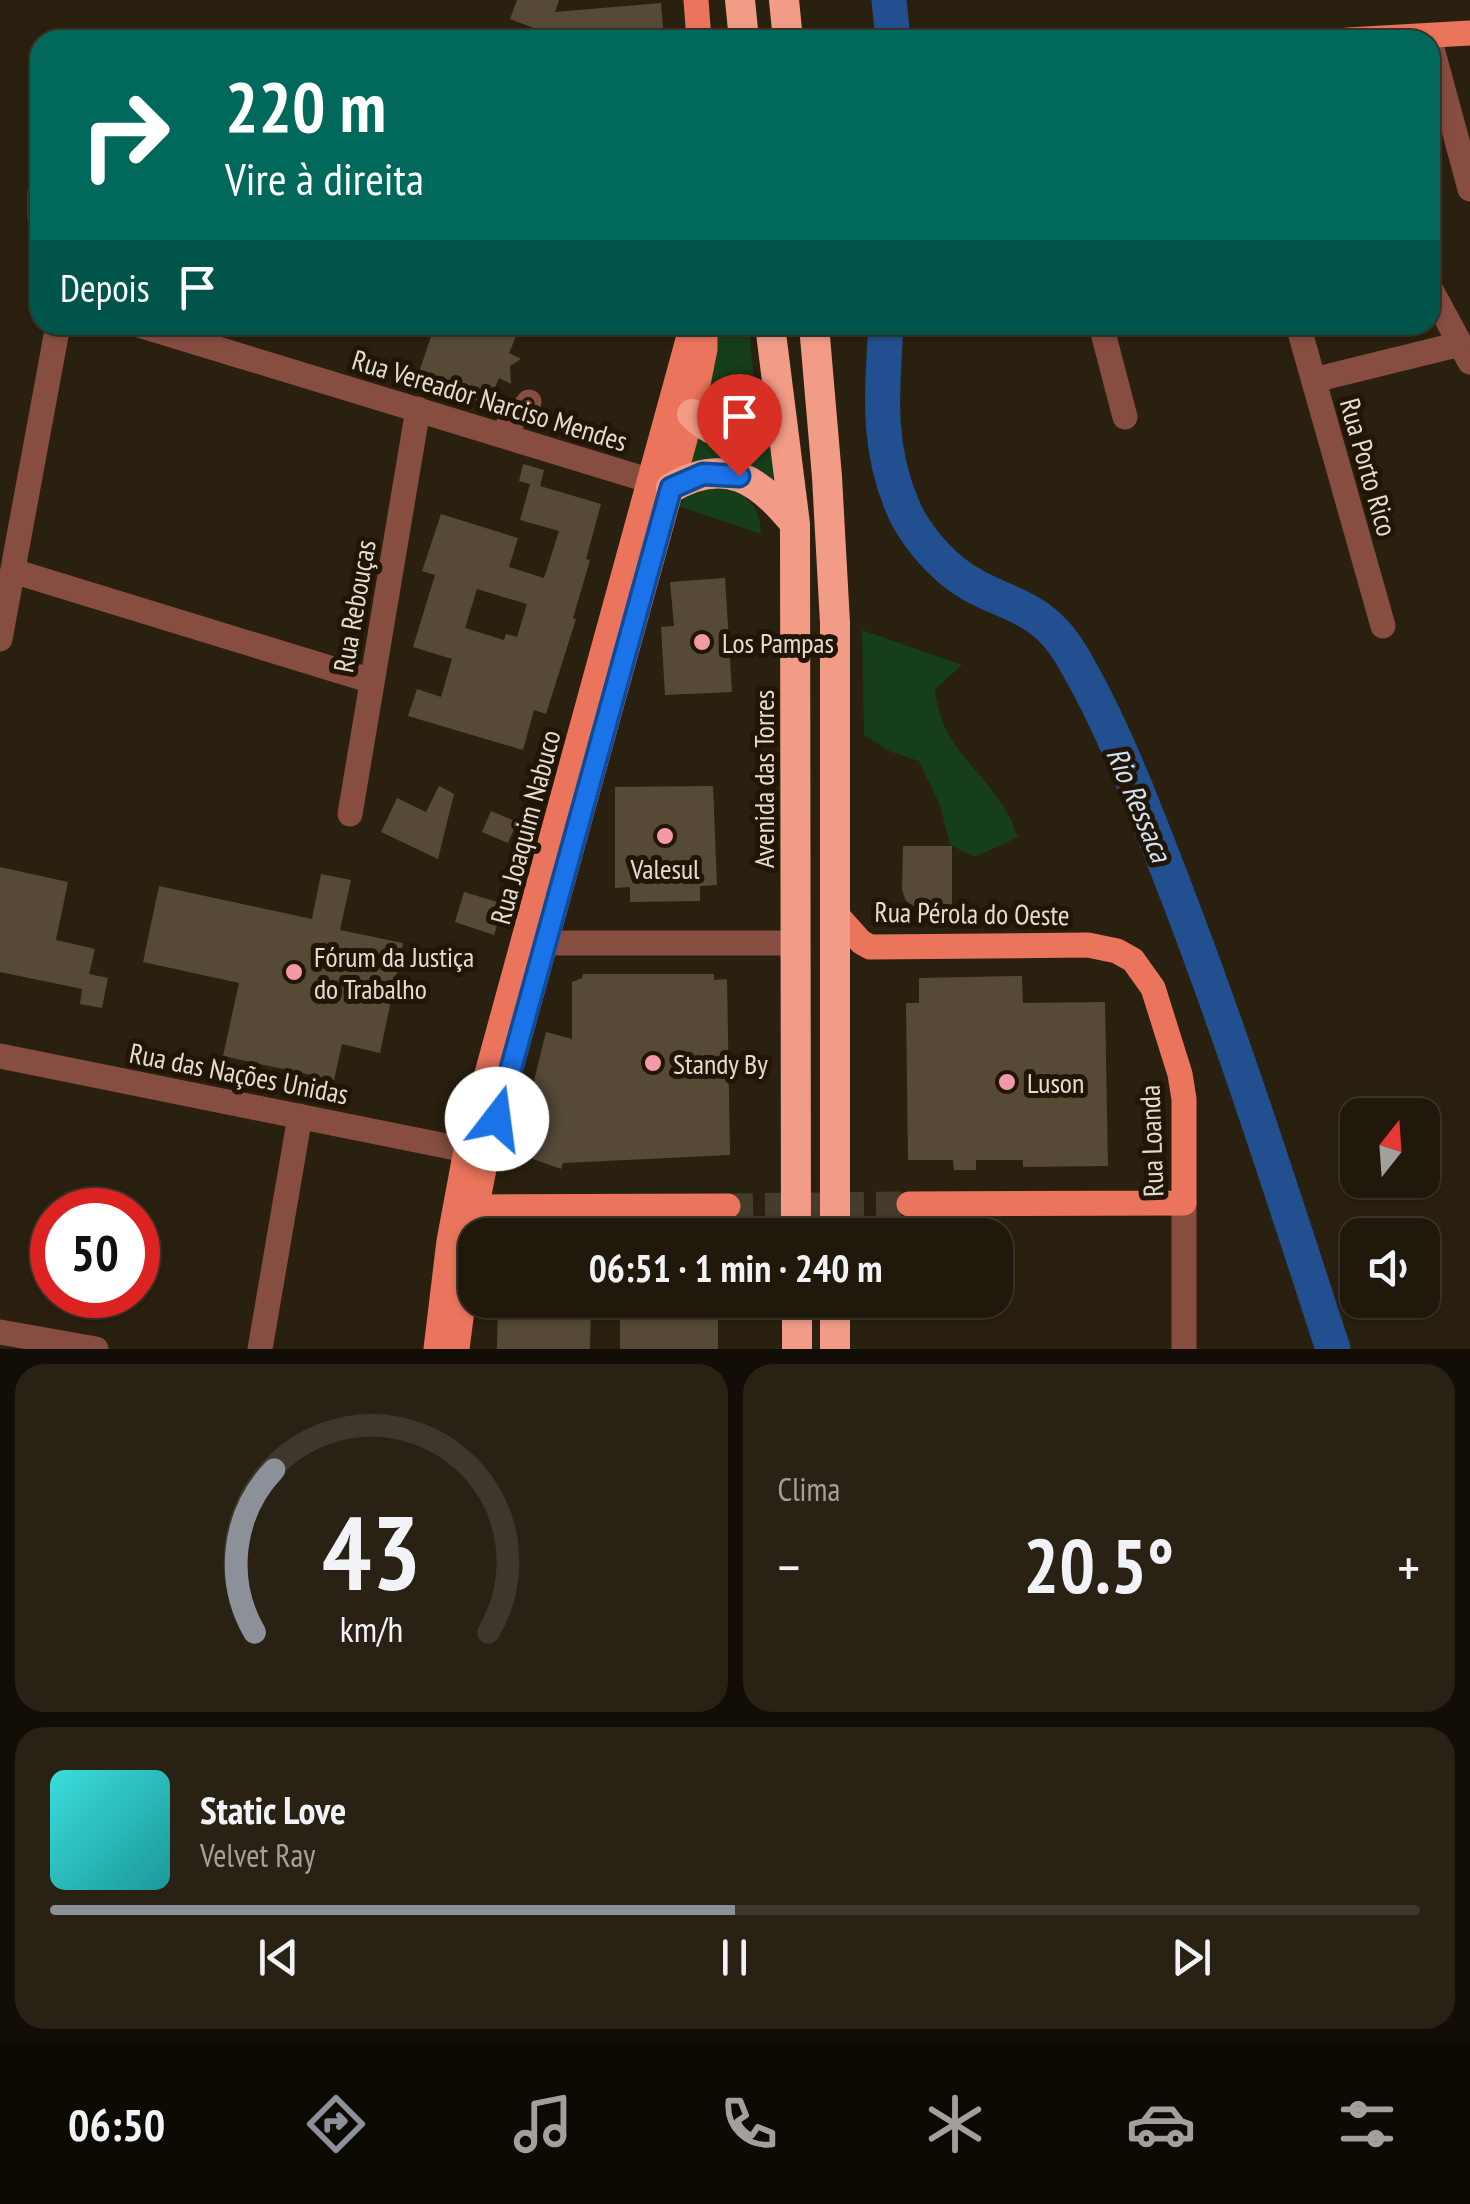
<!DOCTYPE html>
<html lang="pt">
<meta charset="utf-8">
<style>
body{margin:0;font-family:"PT Sans Narrow",sans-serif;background:#282114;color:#f1f3f6;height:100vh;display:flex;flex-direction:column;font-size:38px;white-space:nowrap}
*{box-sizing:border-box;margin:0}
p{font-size:32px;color:#a2a09d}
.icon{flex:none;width:55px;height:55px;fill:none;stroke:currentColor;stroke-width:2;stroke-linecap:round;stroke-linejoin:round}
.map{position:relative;height:1349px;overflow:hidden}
.sheet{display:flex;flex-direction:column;gap:15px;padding:15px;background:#120d06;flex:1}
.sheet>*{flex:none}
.top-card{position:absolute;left:30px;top:30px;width:1410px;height:305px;border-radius:30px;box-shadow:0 2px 8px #0004,0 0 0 2px #3d372c;background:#00695c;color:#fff;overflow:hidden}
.needle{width:65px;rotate:17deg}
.tools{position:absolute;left:1340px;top:1098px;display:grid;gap:20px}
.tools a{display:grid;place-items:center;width:100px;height:100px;border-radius:20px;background:#20180b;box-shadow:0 2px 8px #0004,0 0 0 2px #3d372c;font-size:50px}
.speed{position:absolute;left:30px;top:1188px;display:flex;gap:20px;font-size:50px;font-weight:700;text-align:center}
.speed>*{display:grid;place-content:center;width:130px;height:130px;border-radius:50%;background:#20180b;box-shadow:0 2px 8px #0004,0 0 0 2px #3d372c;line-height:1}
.speed .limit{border:15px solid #d22;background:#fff;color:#111}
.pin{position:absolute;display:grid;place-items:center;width:85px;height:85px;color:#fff;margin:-102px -42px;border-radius:50% 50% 50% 0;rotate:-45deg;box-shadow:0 0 10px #0007}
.pin .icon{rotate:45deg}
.me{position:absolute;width:110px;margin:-55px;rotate:15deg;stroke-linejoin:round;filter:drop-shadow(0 0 8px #0008)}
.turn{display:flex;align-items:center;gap:35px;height:210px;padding:0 30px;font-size:45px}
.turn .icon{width:130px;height:130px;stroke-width:2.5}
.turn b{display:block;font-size:70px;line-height:85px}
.then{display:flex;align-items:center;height:95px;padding:0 30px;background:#0003;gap:20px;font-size:38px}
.big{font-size:75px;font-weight:700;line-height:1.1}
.sheet .widget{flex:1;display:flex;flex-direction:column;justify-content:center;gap:15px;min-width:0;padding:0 35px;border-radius:30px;background:#282114}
.sheet .dial{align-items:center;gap:0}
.dial svg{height:260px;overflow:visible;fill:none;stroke:#3d372c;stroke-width:7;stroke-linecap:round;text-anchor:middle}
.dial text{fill:#f1f3f6;stroke:none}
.song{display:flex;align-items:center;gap:30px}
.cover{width:120px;height:120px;border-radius:15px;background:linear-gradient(135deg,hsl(180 70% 55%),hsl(180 70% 35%))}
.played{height:10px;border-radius:5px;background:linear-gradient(90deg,#8c9099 50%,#3d372c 50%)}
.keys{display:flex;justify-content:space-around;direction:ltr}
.heat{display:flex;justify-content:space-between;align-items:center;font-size:55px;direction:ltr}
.sheet .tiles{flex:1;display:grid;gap:15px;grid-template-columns:1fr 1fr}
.widget:last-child{grid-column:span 2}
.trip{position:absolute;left:458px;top:1218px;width:555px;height:100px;border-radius:30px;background:#20180b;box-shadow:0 2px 8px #0004,0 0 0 2px #3d372c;font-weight:700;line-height:100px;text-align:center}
.tabs{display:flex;height:160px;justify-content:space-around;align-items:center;background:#0d0a04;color:#a2a09d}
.tabs .icon{width:70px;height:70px}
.tabs .on{color:#8c9099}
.tabs b{font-size:45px;color:#f1f3f6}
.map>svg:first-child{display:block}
</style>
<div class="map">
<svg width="1470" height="1349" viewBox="0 0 1470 1349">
<rect width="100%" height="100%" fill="#2a200f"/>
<!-- green -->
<path fill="#163e18" d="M 720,325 L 749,325 L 755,393 L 749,411 L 735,418 L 717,414 L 707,399 Z
M 772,427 L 780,495 L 689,470 L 699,433 C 721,445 736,449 761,444 Z
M 723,485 C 746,495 761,505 761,534 L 678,506 L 688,495 Z
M 862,630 L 962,665 L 935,689 C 940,746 978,765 1005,809 C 1011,817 1014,828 1018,837 L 975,857 L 950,845 L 940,805 L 919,761 L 889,751 L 864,735 Z"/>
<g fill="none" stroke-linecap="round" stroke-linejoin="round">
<!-- river -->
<path stroke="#214f90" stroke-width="35" d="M 889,0 L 893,40
M 886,325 C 882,393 876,446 904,510 C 914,532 933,555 951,570 C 993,606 1038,597 1072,656 C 1115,729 1145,811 1176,891 C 1234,1042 1283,1195 1333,1349"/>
</g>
<!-- building -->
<path fill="#564a37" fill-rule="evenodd" d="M 517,0 L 559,0 L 555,12 L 661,3 L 664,40 L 545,40 L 544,32 L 510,19 Z
M 435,325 L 521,325 L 509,353 L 521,359 L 510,366 L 511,384 L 499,378 L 492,395 L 482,391 L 478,401 L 417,378 Z
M 523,464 L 544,470 L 540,486 L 601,504 L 586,559 L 590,560 L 573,618 L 576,619 L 546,714 L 534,710 L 523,750 L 408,716 L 417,689 L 441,697 L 452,659 L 413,647 L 435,575 L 422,571 L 441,514 L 518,538 L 509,567 L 544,578 L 559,531 L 520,520 L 530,484 L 519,481 ZM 477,589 L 527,604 L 517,637 L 506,634 L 504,640 L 465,628 Z
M 725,578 L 732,692 L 665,695 L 661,627 L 674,626 L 670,582 Z
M 439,786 L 454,794 L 438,859 L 381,832 L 397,798 L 426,812 Z
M 713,786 L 717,885 L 700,886 L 700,901 L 630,902 L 630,887 L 615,888 L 615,787 Z
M 491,811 L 517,822 L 508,843 L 482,832 Z
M 903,846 L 952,846 L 952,908 L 917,908 L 906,901 L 902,890 Z
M 0,867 L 68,882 L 56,940 L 95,949 L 89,974 L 108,978 L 102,1008 L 80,1004 L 82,989 L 0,972 Z
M 321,874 L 351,880 L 340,930 L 403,943 L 380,1053 L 342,1044 L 334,1080 L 223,1056 L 239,983 L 143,962 L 159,886 L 312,919 Z
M 464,892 L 504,904 L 494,935 L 455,922 Z
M 583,974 L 714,974 L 714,980 L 727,979 L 730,1155 L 563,1163 L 561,1169 L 516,1153 L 546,1032 L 572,1039 L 572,982 L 582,978 Z
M 1022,976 L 1023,1003 L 1105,1002 L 1108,1166 L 1023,1167 L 1023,1160 L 976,1160 L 976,1170 L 954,1170 L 953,1160 L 908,1160 L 906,1003 L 919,1003 L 919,978 Z
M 498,1300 L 591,1300 L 590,1349 L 497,1349 Z
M 620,1300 L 658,1300 L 659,1319 L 690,1319 L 690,1300 L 718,1300 L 718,1349 L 620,1349 Z"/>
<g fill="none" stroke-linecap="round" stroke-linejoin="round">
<!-- major-tunnel -->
<path stroke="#463c2c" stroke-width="25" stroke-dasharray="25 12" stroke-linecap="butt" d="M 728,1206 L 909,1204"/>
<!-- minor -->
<path stroke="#874d41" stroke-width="25" d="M 1430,41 L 1470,189
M 40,193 L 40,218
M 1430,288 L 1470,362
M 139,325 L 651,481
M 1101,325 L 1125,417
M 1298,325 L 1383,626
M 1314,380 L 1460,344
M 501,434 L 529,402
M 13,571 L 372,681
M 0,639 L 58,325
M 350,814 L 418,409
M 543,943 L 796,943
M 0,1056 L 466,1150
M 1184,1203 L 1184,1349
M 0,1332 L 96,1349
M 260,1349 L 300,1116"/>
<!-- major -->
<path stroke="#eb755c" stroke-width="25" d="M 696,0 L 699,40
M 1348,40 L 1470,33
M 836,914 L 861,942 L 870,947 L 1088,945 L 1117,951 L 1133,960 L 1153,988 L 1180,1074 L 1184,1099 L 1184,1203 L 909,1204
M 476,1207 L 728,1206
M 436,1349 L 449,1241 L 466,1150 L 692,325
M 457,1349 L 473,1224 L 487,1154 L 692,414 L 705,349 L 705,325"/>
<!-- highway -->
<path stroke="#f29c88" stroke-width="30" d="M 740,0 L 744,40
M 784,0 L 788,40
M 770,325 L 795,524 L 796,1235
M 814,325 L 827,477 L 835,623 L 835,1235
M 692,414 C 723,448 771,438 776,389
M 671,488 C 726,456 760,480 795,524
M 797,1300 L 797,1349
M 835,1349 L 835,1300"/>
</g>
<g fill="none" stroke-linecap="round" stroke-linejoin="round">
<!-- route casing -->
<g stroke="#114b97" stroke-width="25">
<path id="route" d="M 497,1119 L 671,488 L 703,474 L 739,476"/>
</g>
<!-- route -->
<use href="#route" stroke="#1a73e8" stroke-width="18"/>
</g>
<!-- markers -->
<g fill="#f39aa8" stroke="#211606" stroke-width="4">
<circle cx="702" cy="642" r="10"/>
<circle cx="665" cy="836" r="10"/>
<circle cx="294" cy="972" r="10"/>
<circle cx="653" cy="1063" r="10"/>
<circle cx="1007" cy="1082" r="10"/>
</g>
<g text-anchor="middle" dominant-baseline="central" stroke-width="10" stroke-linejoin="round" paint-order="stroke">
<!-- street labels -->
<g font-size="28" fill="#e3dcd1" stroke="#211606">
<text transform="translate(490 400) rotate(17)">Rua Vereador Narciso Mendes</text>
<text transform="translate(1369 467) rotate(74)">Rua Porto Rico</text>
<text transform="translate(354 606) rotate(-80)">Rua Rebouças</text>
<text transform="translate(763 779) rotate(-90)">Avenida das Torres</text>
<text transform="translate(525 827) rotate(-75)">Rua Joaquim Nabuco</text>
<text transform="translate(972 913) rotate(1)">Rua Pérola do Oeste</text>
<text transform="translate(239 1073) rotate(11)">Rua das Nações Unidas</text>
<text transform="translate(1151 1141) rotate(-92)">Rua Loanda</text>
</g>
<!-- poi labels -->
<g font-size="28" fill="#e3dcd1" stroke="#211606" text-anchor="start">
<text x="722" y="642">Los Pampas</text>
<text x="665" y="868" text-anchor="middle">Valesul</text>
<text x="314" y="956">Fórum da Justiça<tspan x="314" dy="32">do Trabalho</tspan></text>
<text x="673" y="1063">Standy By</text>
<text x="1027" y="1082">Luson</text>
</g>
<!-- water labels -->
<g font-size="30" font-style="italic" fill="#d3e0f4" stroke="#211606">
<text transform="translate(1140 804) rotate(67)">Rio Ressaca</text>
</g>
</g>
</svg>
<div class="tools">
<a><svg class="needle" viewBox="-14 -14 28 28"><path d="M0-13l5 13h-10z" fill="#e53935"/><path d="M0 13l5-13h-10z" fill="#a2a09d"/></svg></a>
<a><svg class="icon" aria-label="sound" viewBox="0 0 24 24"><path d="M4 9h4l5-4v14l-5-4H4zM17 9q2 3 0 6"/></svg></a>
</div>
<div class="speed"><div class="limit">50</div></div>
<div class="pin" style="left:739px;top:476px;background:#d93025"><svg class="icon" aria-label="arrive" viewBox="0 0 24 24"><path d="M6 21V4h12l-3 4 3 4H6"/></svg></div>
<svg class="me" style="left:497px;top:1119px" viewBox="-20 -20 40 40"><circle r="19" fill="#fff"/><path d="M0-13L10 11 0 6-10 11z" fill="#1a73e8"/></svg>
<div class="trip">06:51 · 1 min · 240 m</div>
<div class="top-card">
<div class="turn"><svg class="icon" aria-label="right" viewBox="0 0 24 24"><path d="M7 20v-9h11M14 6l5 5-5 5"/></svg><div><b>220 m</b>Vire à direita</div></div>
<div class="then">Depois<svg class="icon" aria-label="arrive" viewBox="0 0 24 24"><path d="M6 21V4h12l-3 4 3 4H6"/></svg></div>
</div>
</div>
<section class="sheet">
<div class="tiles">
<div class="widget dial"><svg viewBox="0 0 100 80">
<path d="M14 69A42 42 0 1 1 86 69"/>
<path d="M14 69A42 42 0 0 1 20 19" stroke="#8c9099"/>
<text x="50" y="56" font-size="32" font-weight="700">43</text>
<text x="50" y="72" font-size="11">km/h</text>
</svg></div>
<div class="widget"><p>Clima</p>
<div class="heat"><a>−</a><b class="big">20.5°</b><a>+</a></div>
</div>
<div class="widget">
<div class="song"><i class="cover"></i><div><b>Static Love</b><p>Velvet Ray</p></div></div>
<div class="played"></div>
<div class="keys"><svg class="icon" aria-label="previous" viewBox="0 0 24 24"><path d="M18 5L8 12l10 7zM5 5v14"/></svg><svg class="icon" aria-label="pause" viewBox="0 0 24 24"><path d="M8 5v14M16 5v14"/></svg><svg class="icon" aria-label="next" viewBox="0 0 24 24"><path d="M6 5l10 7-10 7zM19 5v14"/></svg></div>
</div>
</div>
</section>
<nav class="tabs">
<b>06:50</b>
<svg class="icon on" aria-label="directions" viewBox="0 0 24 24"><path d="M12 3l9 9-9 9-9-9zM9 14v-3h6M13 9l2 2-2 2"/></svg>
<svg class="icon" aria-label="music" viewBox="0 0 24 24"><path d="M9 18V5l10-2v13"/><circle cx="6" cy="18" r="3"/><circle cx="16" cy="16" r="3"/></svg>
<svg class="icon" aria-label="phone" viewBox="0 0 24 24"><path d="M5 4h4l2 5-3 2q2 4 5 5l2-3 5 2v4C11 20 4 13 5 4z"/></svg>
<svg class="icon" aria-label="climate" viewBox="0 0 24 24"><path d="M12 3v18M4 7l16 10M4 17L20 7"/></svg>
<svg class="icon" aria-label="car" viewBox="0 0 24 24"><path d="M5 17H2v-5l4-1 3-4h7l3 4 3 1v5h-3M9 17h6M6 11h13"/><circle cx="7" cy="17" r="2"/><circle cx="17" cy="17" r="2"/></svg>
<svg class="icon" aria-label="filters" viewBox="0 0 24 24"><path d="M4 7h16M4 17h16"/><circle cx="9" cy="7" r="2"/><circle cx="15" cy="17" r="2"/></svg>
</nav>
